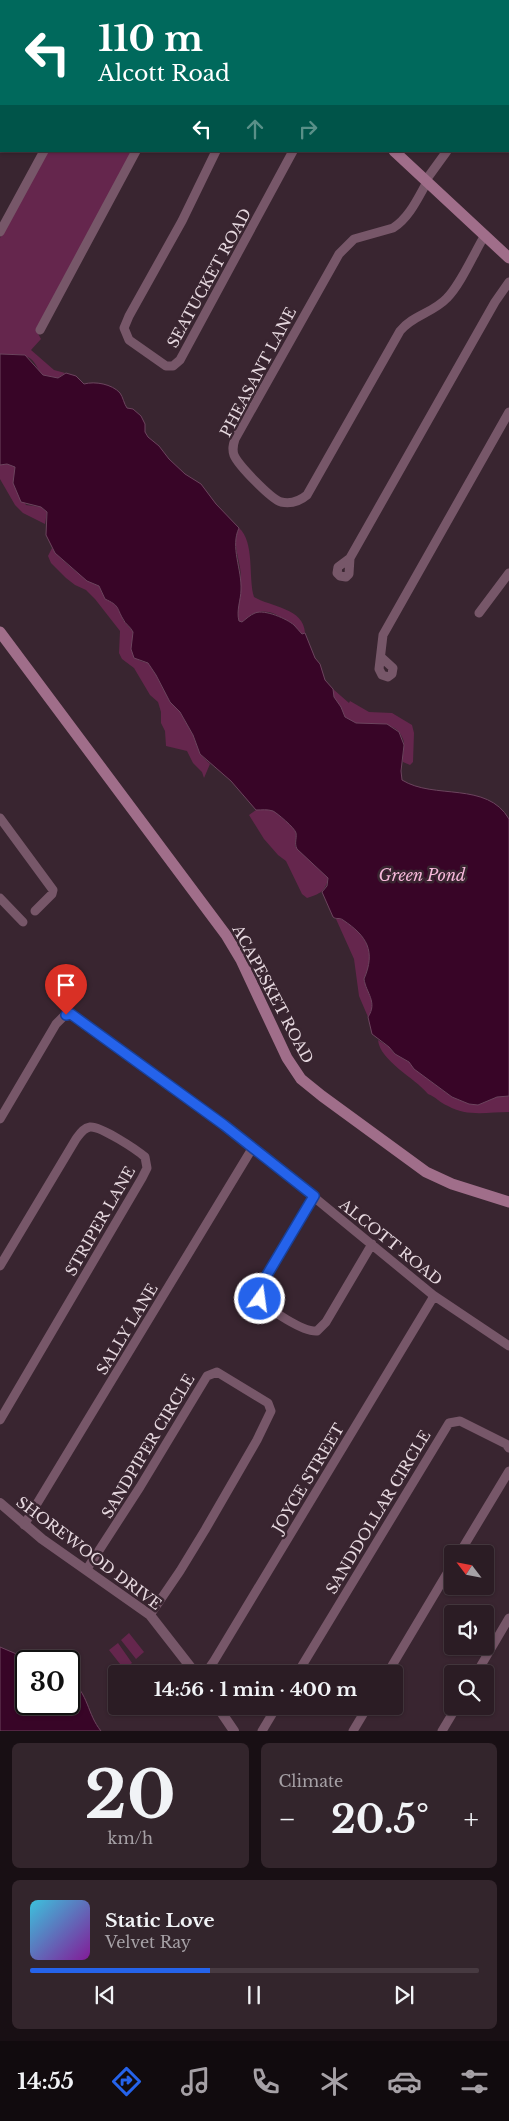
<!DOCTYPE html>
<meta charset="utf-8">
<style>
body{margin:0;font-family:"Libre Baskerville",serif;background:#33252c;color:#f1f3f6;height:100vh;display:flex;flex-direction:column;font-size:19px;white-space:nowrap}
*{box-sizing:border-box;margin:0}
p{font-size:16px;color:#a6a1a6}
.icon{flex:none;width:28px;height:28px;fill:none;stroke:currentColor;stroke-width:2;stroke-linecap:round;stroke-linejoin:round}
.map{position:relative;height:1731px;overflow:hidden}
.side{display:flex;flex-direction:column;gap:12px;padding:12px;background:#180f14;flex:1}
.side>*{flex:none}
.banner{position:absolute;left:0px;top:0px;width:510px;height:152px;box-shadow:0 1px 4px #0004,0 0 0 1px #473a41;background:#00695c;color:#fff;overflow:hidden}
.needle{width:32px;rotate:302deg}
.buttons{position:absolute;left:444px;top:1545px;display:grid;gap:10px}
.buttons a{display:grid;place-items:center;width:50px;height:50px;border-radius:5px;background:#2b1c24;box-shadow:0 1px 4px #0004,0 0 0 1px #473a41;font-size:25px}
.speed{position:absolute;left:15px;top:1650px;display:flex;gap:10px;font-size:25px;font-weight:700;text-align:center}
.speed>*{display:grid;place-content:center;width:65px;height:65px;border-radius:50%;background:#2b1c24;box-shadow:0 1px 4px #0004,0 0 0 1px #473a41;line-height:1}
.speed .limit{border:2px solid #111;border-radius:8px;background:#fff;color:#111}
.pin{position:absolute;display:grid;place-items:center;width:42px;height:42px;color:#fff;margin:-51px -21px;border-radius:50% 50% 50% 0;rotate:-45deg;box-shadow:0 0 5px #0007}
.pin .icon{rotate:45deg}
.me{position:absolute;width:55px;margin:-28px;rotate:14deg;stroke-linejoin:round;filter:drop-shadow(0 0 4px #0008)}
.turn{display:flex;align-items:center;gap:18px;height:105px;padding:0 15px;font-size:22px}
.turn .icon{width:65px;height:65px;stroke-width:2.5}
.turn b{display:block;font-size:35px;line-height:42px}
.lanes{display:flex;align-items:center;height:48px;padding:0 15px;background:#0003;justify-content:center;gap:25px;direction:ltr}
.lanes .off{opacity:.35}
.big{font-size:38px;font-weight:700;line-height:1.1}
.side .tile{flex:1;display:flex;flex-direction:column;justify-content:center;gap:8px;min-width:0;padding:0 18px;border-radius:8px;background:#33252c}
.side .dial{align-items:center;gap:0}
.dial b{font-size:65px;line-height:1}
.song{display:flex;align-items:center;gap:15px}
.cover{width:60px;height:60px;border-radius:8px;background:linear-gradient(135deg,hsl(190 70% 55%),hsl(290 70% 35%))}
.played{height:5px;border-radius:2px;background:linear-gradient(90deg,#2563eb 40%,#473a41 40%)}
.keys{display:flex;justify-content:space-around;direction:ltr}
.heat{display:flex;justify-content:space-between;align-items:center;font-size:28px;direction:ltr}
.side .tiles{flex:1;display:grid;gap:12px;grid-template-columns:1fr 1fr}
.tile:last-child{grid-column:span 2}
.trip{position:absolute;left:108px;top:1665px;width:295px;height:50px;border-radius:5px;background:#2b1c24;box-shadow:0 1px 4px #0004,0 0 0 1px #473a41;font-weight:700;line-height:50px;text-align:center}
.tab-bar{display:flex;height:80px;justify-content:space-around;align-items:center;background:#110b0e;color:#a6a1a6}
.tab-bar .icon{width:35px;height:35px}
.tab-bar .current{color:#2563eb}
.tab-bar b{font-size:22px;color:#f1f3f6}
.map>svg:first-child{display:block}
</style>
<div class="map">
<svg width="509" height="1731" viewBox="0 0 509 1731">
<rect width="100%" height="100%" fill="#392530"/>
<!-- green -->
<path fill="#65264d" d="M 47,151 L 132,151 L 36,330 L 41,339 L 31,350 L 54,370 L 65,373 L 58,378 C 35,378 42,369 31,359 C 23,353 10,354 0,354 L 0,238 Z
M 7,464 L 15,467 L 16,470 L 13,483 L 26,505 L 41,507 L 47,512 L 45,524 L 23,513 L 15,505 L 0,479 L 0,465 Z
M 239,528 C 255,542 248,578 254,597 C 271,607 304,608 305,633 L 303,634 C 290,624 273,606 255,613 C 250,615 246,619 242,622 L 239,621 C 235,611 240,589 241,578 C 241,560 231,545 239,528 Z
M 52,548 C 60,560 86,581 99,586 L 102,593 L 119,608 L 123,620 L 133,632 L 131,649 L 140,661 L 148,663 L 156,675 L 170,702 L 180,712 L 193,735 L 200,754 L 210,764 L 204,778 L 202,772 L 193,763 L 187,751 L 166,746 L 165,731 L 161,723 L 161,712 L 158,702 L 150,695 L 134,668 L 122,659 L 119,653 L 120,631 L 95,599 L 86,590 L 75,585 L 66,578 L 51,563 L 48,556 Z
M 333,689 L 349,703 L 350,701 L 369,712 L 392,713 L 412,725 L 414,733 L 413,762 L 410,765 L 403,762 C 402,754 406,746 403,739 C 394,713 360,734 345,717 C 343,714 341,710 339,707 C 335,700 333,696 333,689 Z
M 267,809 L 275,811 L 295,829 L 296,836 L 295,846 L 328,878 C 326,891 320,894 307,898 L 302,894 L 286,861 L 278,855 L 264,839 L 249,815 L 256,810 Z
M 339,918 C 351,923 368,939 370,952 C 372,961 367,970 364,979 C 366,993 378,1002 368,1017 L 359,996 L 354,959 L 336,919 Z
M 378,1040 L 389,1047 L 393,1052 L 409,1062 L 429,1080 L 452,1097 L 464,1102 L 484,1102 L 497,1097 L 509,1096 L 509,1112 C 488,1112 467,1117 448,1106 C 440,1103 436,1097 428,1094 C 415,1078 380,1061 378,1040 Z
M 129,1633 L 144,1652 L 136,1659 L 121,1640 Z
M 118,1643 L 132,1663 L 124,1669 L 109,1650 Z"/>
<!-- water -->
<path fill="#380527" stroke="#6c445e" d="M 0,354 L 25,355 L 43,375 L 58,378 L 66,373 L 76,376 L 84,384 C 95,381 112,384 120,393 C 123,397 124,404 127,408 L 133,409 L 141,416 L 145,424 L 145,432 L 148,437 L 159,446 L 169,459 L 185,474 L 201,484 L 216,504 L 239,528 C 230,547 242,569 241,590 C 241,599 236,611 239,621 L 242,622 C 246,619 250,615 255,613 C 265,609 287,619 294,625 C 297,628 299,631 302,634 L 305,633 L 315,658 L 320,664 L 325,680 L 333,689 L 334,697 L 341,707 L 345,717 L 356,723 L 387,724 L 399,732 L 404,745 L 401,771 L 402,780 C 434,800 487,781 509,819 L 509,1096 L 497,1097 L 478,1105 L 469,1104 L 452,1097 L 414,1069 L 409,1062 L 395,1054 L 389,1047 L 372,1034 L 368,1017 C 378,1002 366,993 364,979 C 376,951 367,936 343,920 C 339,917 337,920 333,917 L 322,892 L 327,886 L 328,878 L 297,849 C 294,843 297,839 296,833 C 295,828 277,813 273,811 C 267,809 262,810 256,810 L 231,781 L 200,754 L 193,735 L 180,712 L 170,702 L 156,675 L 148,663 L 134,658 L 131,649 L 133,632 C 130,626 125,624 123,619 C 116,607 120,606 105,599 L 99,586 L 87,581 L 55,553 L 46,535 L 47,512 L 41,507 L 21,502 L 13,483 L 15,467 L 7,464 L 0,465 Z
M 0,1647 L 33,1661 L 26,1661 L 26,1704 L 69,1704 L 69,1678 C 89,1694 87,1714 101,1731 L 0,1731 Z"/>
<g fill="none" stroke-linecap="round" stroke-linejoin="round">
<!-- minor -->
<path stroke="#775769" stroke-width="9" d="M 131,1 L 132,0
M 181,1 L 181,0
M 426,1 L 427,0
M 0,93 L 1,94
M 216,151 L 182,221 L 129,316 L 124,328 L 129,340 L 166,366 L 173,366 L 180,360 L 293,151
M 426,180 L 447,151
M 427,182 C 418,198 409,218 393,228 L 354,239 L 339,254 L 235,439 C 233,445 232,449 234,455 C 238,465 271,499 281,502 C 291,504 300,501 307,495 L 400,331 C 413,315 433,313 447,298 C 461,284 474,253 485,235
M 0,232 L 44,151
M 40,330 L 136,151
M 350,558 L 495,302 L 509,282
M 350,558 L 349,574 L 346,577 L 340,576 L 337,573 L 338,567 Z
M 479,613 L 509,573
M 381,657 L 393,668 L 392,674 L 388,677 L 382,675 L 379,669 L 383,635 L 509,412
M 0,818 L 53,890 L 52,894 L 35,911
M 0,898 L 23,922
M 0,1119 L 56,1024 L 63,1017 L 71,1015 L 253,1147 L 433,1295 L 509,1346
M 314,1196 L 261,1285 L 260,1299 C 269,1310 303,1332 317,1331 L 326,1322 L 372,1244
M 0,1266 L 76,1139 C 80,1134 83,1128 90,1127 C 101,1126 137,1150 145,1157 L 147,1168 L 142,1178 L 0,1420
M 24,1525 L 253,1147
M 459,1554 L 509,1471
M 87,1569 L 140,1487 L 207,1376 L 217,1372 L 268,1403 L 271,1411 L 257,1440 L 205,1530 L 180,1571 L 150,1615
M 205,1674 L 214,1661 L 434,1296
M 297,1674 L 449,1423 L 460,1421 L 506,1444 L 509,1448
M 387,1674 L 452,1565
M 476,1674 L 509,1618
M 262,1731 L 277,1706
M 353,1731 L 368,1706
M 442,1731 L 457,1706"/>
<!-- tertiary -->
<path stroke="#775769" stroke-width="10" d="M 0,1503 L 42,1539 L 150,1615 L 196,1674
M 217,1706 L 234,1731"/>
<!-- secondary -->
<path stroke="#a06e8a" stroke-width="11" d="M 230,0 L 231,1
M 394,151 L 509,258
M 0,632 L 226,935 L 241,960 L 287,1058 L 301,1079 L 322,1096 L 426,1172 L 452,1184 L 509,1202"/>
</g>
<g fill="none" stroke-linecap="round" stroke-linejoin="round">
<!-- route casing -->
<g stroke="#184099" stroke-width="12">
<path id="route" d="M 66,1015 L 71,1014 L 224,1125 L 314,1196 L 261,1285 L 259,1294 L 260,1299"/>
</g>
<!-- route -->
<use href="#route" stroke="#2563eb" stroke-width="9"/>
</g>
<g text-anchor="middle" dominant-baseline="central" stroke-width="5" stroke-linejoin="round" paint-order="stroke">
<!-- street labels -->
<g font-size="15" fill="#e6d8df" stroke="#392530">
<text transform="translate(209 278) rotate(-61)">SEATUCKET ROAD</text>
<text transform="translate(258 372) rotate(-62)">PHEASANT LANE</text>
<text transform="translate(273 994) rotate(62)">ACAPESKET ROAD</text>
<text transform="translate(100 1221) rotate(-60)">STRIPER LANE</text>
<text transform="translate(391 1242) rotate(39)">ALCOTT ROAD</text>
<text transform="translate(127 1329) rotate(-59)">SALLY LANE</text>
<text transform="translate(148 1446) rotate(-59)">SANDPIPER CIRCLE</text>
<text transform="translate(308 1478) rotate(-59)">JOYCE STREET</text>
<text transform="translate(378 1512) rotate(-59)">SANDDOLLAR CIRCLE</text>
<text transform="translate(89 1553) rotate(37)">SHOREWOOD DRIVE</text>
</g>
<!-- water labels -->
<g font-size="16" font-style="italic" fill="#f6b8da" stroke="#392530">
<text x="422" y="875">Green Pond</text>
</g>
</g>
</svg>
<div class="buttons">
<a><svg class="needle" viewBox="-14 -14 28 28"><path d="M0-13l5 13h-10z" fill="#e53935"/><path d="M0 13l5-13h-10z" fill="#a6a1a6"/></svg></a>
<a><svg class="icon" aria-label="sound" viewBox="0 0 24 24"><path d="M4 9h4l5-4v14l-5-4H4zM17 9q2 3 0 6"/></svg></a>
<a><svg class="icon" aria-label="search" viewBox="0 0 24 24"><circle cx="10" cy="10" r="6"/><path d="M15 15l6 6"/></svg></a>
</div>
<div class="speed"><div class="limit">30</div></div>
<div class="pin" style="left:66px;top:1015px;background:#d93025"><svg class="icon" aria-label="arrive" viewBox="0 0 24 24"><path d="M6 21V4h12l-3 4 3 4H6"/></svg></div>
<svg class="me" style="left:260px;top:1299px" viewBox="-20 -20 40 40"><circle r="17" fill="#2563eb" stroke="#fff" stroke-width="3"/><path d="M0-11L8 9 0 5-8 9z" fill="#fff"/></svg>
<div class="trip">14:56 · 1 min · 400 m</div>
<div class="banner">
<div class="turn"><svg class="icon" aria-label="left" viewBox="0 0 24 24"><path d="M17 20v-9H6M10 6l-5 5 5 5"/></svg><div><b>110 m</b>Alcott Road</div></div>
<div class="lanes"><svg class="icon" aria-label="left" viewBox="0 0 24 24"><path d="M17 20v-9H6M10 6l-5 5 5 5"/></svg><svg class="icon off" aria-label="ahead" viewBox="0 0 24 24"><path d="M12 20V5M6 11l6-6 6 6"/></svg><svg class="icon off" aria-label="right" viewBox="0 0 24 24"><path d="M7 20v-9h11M14 6l5 5-5 5"/></svg></div>
</div>
</div>
<section class="side">
<div class="tiles">
<div class="tile dial"><b>20</b><p>km/h</p></div>
<div class="tile"><p>Climate</p>
<div class="heat"><a>−</a><b class="big">20.5°</b><a>+</a></div>
</div>
<div class="tile">
<div class="song"><i class="cover"></i><div><b>Static Love</b><p>Velvet Ray</p></div></div>
<div class="played"></div>
<div class="keys"><svg class="icon" aria-label="previous" viewBox="0 0 24 24"><path d="M18 5L8 12l10 7zM5 5v14"/></svg><svg class="icon" aria-label="pause" viewBox="0 0 24 24"><path d="M8 5v14M16 5v14"/></svg><svg class="icon" aria-label="next" viewBox="0 0 24 24"><path d="M6 5l10 7-10 7zM19 5v14"/></svg></div>
</div>
</div>
</section>
<nav class="tab-bar">
<b>14:55</b>
<svg class="icon current" aria-label="directions" viewBox="0 0 24 24"><path d="M12 3l9 9-9 9-9-9zM9 14v-3h6M13 9l2 2-2 2"/></svg>
<svg class="icon" aria-label="music" viewBox="0 0 24 24"><path d="M9 18V5l10-2v13"/><circle cx="6" cy="18" r="3"/><circle cx="16" cy="16" r="3"/></svg>
<svg class="icon" aria-label="phone" viewBox="0 0 24 24"><path d="M5 4h4l2 5-3 2q2 4 5 5l2-3 5 2v4C11 20 4 13 5 4z"/></svg>
<svg class="icon" aria-label="climate" viewBox="0 0 24 24"><path d="M12 3v18M4 7l16 10M4 17L20 7"/></svg>
<svg class="icon" aria-label="car" viewBox="0 0 24 24"><path d="M5 17H2v-5l4-1 3-4h7l3 4 3 1v5h-3M9 17h6M6 11h13"/><circle cx="7" cy="17" r="2"/><circle cx="17" cy="17" r="2"/></svg>
<svg class="icon" aria-label="filters" viewBox="0 0 24 24"><path d="M4 7h16M4 17h16"/><circle cx="9" cy="7" r="2"/><circle cx="15" cy="17" r="2"/></svg>
</nav>
